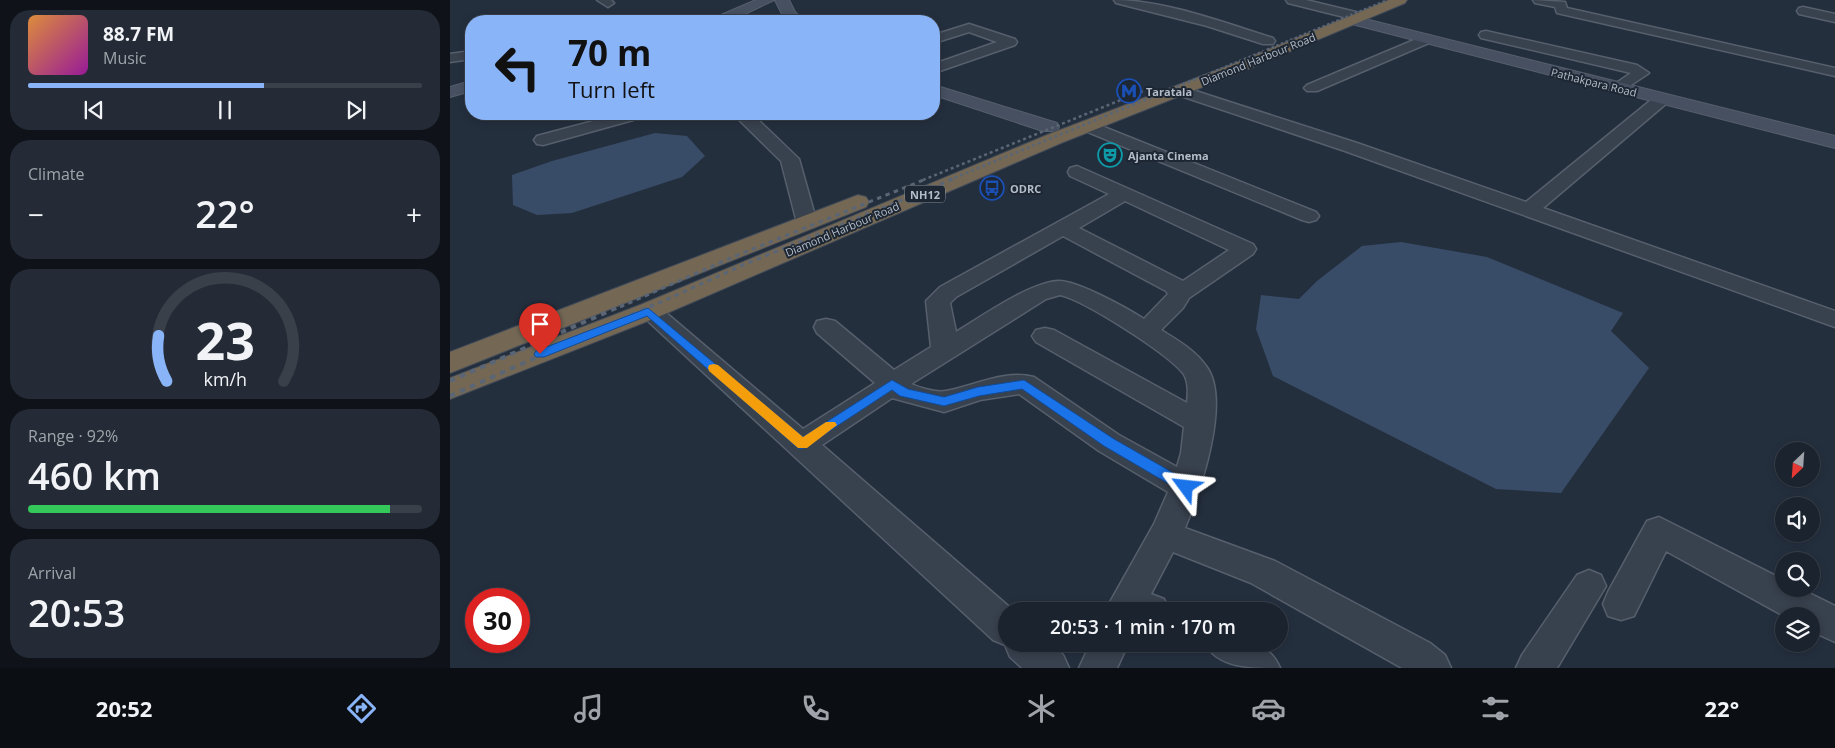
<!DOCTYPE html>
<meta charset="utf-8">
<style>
body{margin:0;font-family:"Open Sans",sans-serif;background:#242b36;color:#f1f3f6;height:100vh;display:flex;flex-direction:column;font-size:19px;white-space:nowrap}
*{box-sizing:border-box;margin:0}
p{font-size:16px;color:#a0a4aa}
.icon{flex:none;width:28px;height:28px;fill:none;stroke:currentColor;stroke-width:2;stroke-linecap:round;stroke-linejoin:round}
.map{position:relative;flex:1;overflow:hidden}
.sheet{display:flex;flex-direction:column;gap:10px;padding:10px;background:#0f1319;width:450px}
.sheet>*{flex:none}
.guide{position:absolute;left:15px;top:15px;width:475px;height:105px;border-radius:20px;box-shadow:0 2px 8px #0003,0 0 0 1px #39404a;background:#8ab4f8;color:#111;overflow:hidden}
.needle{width:32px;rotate:205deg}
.controls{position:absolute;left:1325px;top:442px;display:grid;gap:10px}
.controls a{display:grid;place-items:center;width:45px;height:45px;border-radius:50%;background:#1b232e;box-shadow:0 2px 8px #0003,0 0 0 1px #39404a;font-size:25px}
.speed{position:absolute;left:15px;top:588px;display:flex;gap:10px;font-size:25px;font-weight:700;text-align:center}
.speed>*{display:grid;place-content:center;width:65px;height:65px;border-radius:50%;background:#1b232e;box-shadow:0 2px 8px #0003,0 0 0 1px #39404a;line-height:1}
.speed .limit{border:8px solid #d22;background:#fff;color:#111}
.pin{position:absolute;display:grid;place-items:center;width:42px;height:42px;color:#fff;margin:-51px -21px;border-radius:50% 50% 50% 0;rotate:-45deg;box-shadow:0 0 5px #0007}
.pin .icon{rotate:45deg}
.me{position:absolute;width:55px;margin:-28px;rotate:300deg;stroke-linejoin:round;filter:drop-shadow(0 0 4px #0008)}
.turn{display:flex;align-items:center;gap:18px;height:105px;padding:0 20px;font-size:22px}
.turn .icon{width:65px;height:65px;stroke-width:2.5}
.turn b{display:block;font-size:35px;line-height:42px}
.big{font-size:38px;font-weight:600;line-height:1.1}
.sheet .card{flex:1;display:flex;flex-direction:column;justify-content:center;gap:8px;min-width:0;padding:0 18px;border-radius:20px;background:#242b36}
.sheet .dial{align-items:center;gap:0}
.dial svg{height:130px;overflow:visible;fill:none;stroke:#39404a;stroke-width:7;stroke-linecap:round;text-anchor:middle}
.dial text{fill:#f1f3f6;stroke:none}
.song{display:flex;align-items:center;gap:15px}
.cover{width:60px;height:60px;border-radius:8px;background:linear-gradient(135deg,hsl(30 70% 55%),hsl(300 70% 35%))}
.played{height:5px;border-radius:2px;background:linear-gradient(90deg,#8ab4f8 60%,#39404a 60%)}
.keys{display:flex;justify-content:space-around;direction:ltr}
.heat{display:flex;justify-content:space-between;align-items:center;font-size:28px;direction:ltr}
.charge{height:8px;border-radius:4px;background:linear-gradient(90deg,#34c759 92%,#39404a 0)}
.trip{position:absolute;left:548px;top:602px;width:290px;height:50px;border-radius:25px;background:#1b232e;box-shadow:0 2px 8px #0003,0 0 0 1px #39404a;font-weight:600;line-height:50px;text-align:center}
.tab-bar{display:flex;height:80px;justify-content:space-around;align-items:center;background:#0b0e12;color:#a0a4aa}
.tab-bar .icon{width:35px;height:35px}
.tab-bar .current{color:#8ab4f8}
.tab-bar b{font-size:22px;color:#f1f3f6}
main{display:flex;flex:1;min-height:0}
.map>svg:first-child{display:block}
</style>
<main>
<section class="sheet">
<div class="card">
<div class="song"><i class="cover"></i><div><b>88.7 FM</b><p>Music</p></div></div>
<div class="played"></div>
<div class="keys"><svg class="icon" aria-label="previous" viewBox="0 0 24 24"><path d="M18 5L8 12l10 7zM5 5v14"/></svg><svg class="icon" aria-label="pause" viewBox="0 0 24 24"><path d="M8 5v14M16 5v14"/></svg><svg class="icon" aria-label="next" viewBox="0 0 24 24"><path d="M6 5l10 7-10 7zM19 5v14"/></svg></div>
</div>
<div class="card"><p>Climate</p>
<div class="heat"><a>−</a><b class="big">22°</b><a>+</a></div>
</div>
<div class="card dial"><svg viewBox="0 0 100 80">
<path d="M14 69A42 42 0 1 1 86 69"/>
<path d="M14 69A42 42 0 0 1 9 41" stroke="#8ab4f8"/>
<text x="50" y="56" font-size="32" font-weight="700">23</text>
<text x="50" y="72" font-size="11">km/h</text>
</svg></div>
<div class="card"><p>Range · 92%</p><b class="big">460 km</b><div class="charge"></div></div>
<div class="card"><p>Arrival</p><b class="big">20:53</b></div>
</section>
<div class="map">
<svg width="1385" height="668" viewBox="0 0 1385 668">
<rect width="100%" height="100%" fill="#242f3e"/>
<!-- water -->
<path fill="#394c67" d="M 205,133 L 237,136 L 255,156 L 232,177 L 122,213 L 87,215 L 63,205 L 62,175 L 102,161 Z
M 951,242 L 1037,257 L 1173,313 L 1161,331 L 1199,368 L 1111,493 L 1046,489 L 823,376 L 806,329 L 811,295 L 849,299 L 867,281 L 912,246 Z"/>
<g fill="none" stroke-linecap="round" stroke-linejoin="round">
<!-- street casing -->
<g stroke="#565f6c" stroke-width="3">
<path id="street" d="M 147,0 L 161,0 L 164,3 L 158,7 Z
M 664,0 C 714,0 775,23 823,38 L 825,41 L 823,44 L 813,44 L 757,26 L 666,3 Z
M 836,0 L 856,0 L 914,14 L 916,17 L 910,21 L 838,3 Z
M 1083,0 L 1115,2 L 1117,8 L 1385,68 L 1385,76 L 1107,13 L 1105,7 L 1085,3 Z
M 1353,7 L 1385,14 L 1385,22 L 1349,14 L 1347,11 L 1349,8 Z
M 519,24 L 565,39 L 567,42 L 565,45 L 484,73 L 484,64 L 547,42 L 519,32 L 484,43 L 484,35 Z
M 1036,31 L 1187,65 L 1199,73 L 1172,91 L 1162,91 L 1159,88 L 1181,73 L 1031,38 L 1029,35 L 1031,32 Z
M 976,35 L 981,36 L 983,39 L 981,42 L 867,91 L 857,91 L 854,88 L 857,85 Z
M 21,51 L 21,59 L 0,62 L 0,54 Z
M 730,86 L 907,143 L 1076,202 L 1206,96 L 1218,96 L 1220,99 L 1218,102 L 1093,208 L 1385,311 L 1385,327 L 895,151 L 725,94 L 722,91 L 725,88 Z
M 170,114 L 196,114 L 194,117 L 93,145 L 87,144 L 84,140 L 87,136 Z
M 283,114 L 302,114 L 349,159 L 367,223 L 364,227 L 357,229 L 350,227 L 347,223 L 331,161 Z
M 639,121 L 866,212 L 869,216 L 866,220 L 859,222 L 852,220 L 633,130 L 631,126 L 633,122 Z
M 627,166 L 803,244 L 806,249 L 803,254 L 739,298 L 733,308 L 711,330 C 727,340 745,350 756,366 C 782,400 750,491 735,528 L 825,561 L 980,643 L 995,655 L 1001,668 L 952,668 L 801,583 L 723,552 L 701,594 L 714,599 L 719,611 L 655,611 L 704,524 L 718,492 L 649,451 L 569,394 L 530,400 L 494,412 L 442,398 L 372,445 L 564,611 L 556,611 L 556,644 L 601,644 L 613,655 L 619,668 L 572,668 L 560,657 L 555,645 L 543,640 L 187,311 L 190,306 L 199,304 L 208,306 L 353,429 L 425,383 L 367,333 L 364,327 L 367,321 L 376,319 L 385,321 L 444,370 L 481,347 L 476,301 L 490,287 L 659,194 L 620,176 L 618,172 L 620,168 ZM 675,201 L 779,250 L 733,281 L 629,228 ZM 613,236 L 716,291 L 718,294 L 694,319 C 677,308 628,281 609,281 C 580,282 531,317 506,332 L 500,303 L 506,297 ZM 610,295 C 634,300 717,353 733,373 C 739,382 738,393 737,403 L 604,330 L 595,328 L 586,330 L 582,336 L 586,342 L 734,427 L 731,453 L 727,467 L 669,435 L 584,377 C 555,369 524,386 496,391 C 487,393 470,388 461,384 L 596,299 Z
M 1209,517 L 1334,580 L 1334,589 L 1351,589 L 1385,606 L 1385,642 L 1361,631 L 1361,616 L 1334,616 L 1216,551 L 1184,616 L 1171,620 L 1158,616 L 1153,604 L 1158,592 L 1197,521 Z
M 1139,570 L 1151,575 L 1156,586 L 1107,668 L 1066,668 L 1072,655 L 1127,575 Z
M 640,644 L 678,644 L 667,668 L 629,668 Z
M 755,644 C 785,642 817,636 830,668 C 800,668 769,668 755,644 Z"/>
</g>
<!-- secondary casing -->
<g stroke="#565f6c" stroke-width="2">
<path id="secondary" d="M 306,0 L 324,0 L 280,21 L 262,21 L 264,18 Z
M 325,0 L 339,0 L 345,12 L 354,21 L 339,21 L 332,14 Z
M 903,16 L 1385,136 L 1385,148 L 898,23 L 896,20 L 898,17 Z
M 21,81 L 21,91 L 0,97 L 0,87 Z
M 484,85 L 607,123 L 609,127 L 607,131 L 593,131 L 484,95 Z"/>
</g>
<!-- highway casing -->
<g stroke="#434c59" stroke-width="2">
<path id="highway" d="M 939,0 L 957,0 L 955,3 L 798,69 L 611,143 L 208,317 L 0,399 L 0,378 L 190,305 L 597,135 L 786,63 Z
M 408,195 L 416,197 L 419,202 L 416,207 L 0,373 L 0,352 Z"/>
</g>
<!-- street -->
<use href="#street" fill="#38414e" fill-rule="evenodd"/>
<!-- secondary -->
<use href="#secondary" fill="#465061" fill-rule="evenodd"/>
<!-- highway -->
<use href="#highway" fill="#746855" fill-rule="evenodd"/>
<!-- rail-far3 -->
<path stroke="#5a6575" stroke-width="2" stroke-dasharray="2.5 2.5" stroke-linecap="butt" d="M 743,80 L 937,0"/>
<!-- rail-far2 -->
<path stroke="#5a6575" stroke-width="2.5" stroke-dasharray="3 3" stroke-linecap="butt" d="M 473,180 L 703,87
M 499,180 L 746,79"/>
<!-- rail-far1 -->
<path stroke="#5a6575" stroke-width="3" stroke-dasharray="4.5 4.5" stroke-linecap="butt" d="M 170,307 L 283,257 L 476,179
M 200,307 L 293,265 L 503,179"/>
<!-- rail -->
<path stroke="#5a6575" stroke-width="4" stroke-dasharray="5.5 5.5" stroke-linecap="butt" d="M 0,381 L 173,305
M 0,396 L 203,305"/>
</g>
<!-- route -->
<path fill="#1a73e8" stroke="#114b97" d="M 198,308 L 353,437 L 442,380 L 458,389 L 494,397 L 528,387 L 574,380 L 664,439 L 741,483 L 743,487 L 741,491 L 731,491 L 654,446 L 572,389 L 529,396 L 494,406 L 450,396 L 442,390 L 352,449 L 348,448 L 197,316 L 94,357 L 86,357 L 84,354 L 86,351 Z"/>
<!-- slow -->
<path fill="#f59e0b" d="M 264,364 L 268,365 L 353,437 L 376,422 L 385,422 L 387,425 L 357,448 L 348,448 L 259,371 L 258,368 L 259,365 Z"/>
<!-- icons -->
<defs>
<g id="metro-ring" transform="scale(1.25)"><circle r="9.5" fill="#1d2633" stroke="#1a4fb4" stroke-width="1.5"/><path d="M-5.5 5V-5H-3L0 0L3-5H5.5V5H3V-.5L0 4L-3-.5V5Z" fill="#1a4fb4"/></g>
<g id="theatre-ring" transform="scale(1.25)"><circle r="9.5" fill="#1d2633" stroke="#0f9aa8" stroke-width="1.5"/><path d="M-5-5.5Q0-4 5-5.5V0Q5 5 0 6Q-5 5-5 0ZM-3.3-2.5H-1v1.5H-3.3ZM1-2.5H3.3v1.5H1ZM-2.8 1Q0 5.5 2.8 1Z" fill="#0f9aa8"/></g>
<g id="bus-ring" transform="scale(1.25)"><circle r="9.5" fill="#1d2633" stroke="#1a4fb4" stroke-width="1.5"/><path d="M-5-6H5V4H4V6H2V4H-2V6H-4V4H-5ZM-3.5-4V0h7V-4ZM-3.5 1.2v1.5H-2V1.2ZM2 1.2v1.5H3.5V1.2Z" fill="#1a4fb4"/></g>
</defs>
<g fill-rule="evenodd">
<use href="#metro-ring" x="679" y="91"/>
<use href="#theatre-ring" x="660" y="155"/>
<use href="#bus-ring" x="542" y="188"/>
</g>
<g text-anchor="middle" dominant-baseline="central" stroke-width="4" stroke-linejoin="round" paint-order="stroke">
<!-- far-street labels -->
<g font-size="11" fill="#b4bcc9" stroke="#1d2633">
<text transform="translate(808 59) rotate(-22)">Diamond Harbour Road</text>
<text transform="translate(1144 82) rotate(14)">Pathakpara Road</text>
<text transform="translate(392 229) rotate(-23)">Diamond Harbour Road</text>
</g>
<!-- far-poi labels -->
<g font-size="11" font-weight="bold" fill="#b4bcc9" stroke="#1d2633" text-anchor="start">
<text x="696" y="91">Taratala</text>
<text x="678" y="155">Ajanta Cinema</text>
<text x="560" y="188">ODRC</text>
</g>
<!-- shield labels -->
<rect fill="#1d2633" stroke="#878f9c" stroke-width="1" x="455" y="185.5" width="40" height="17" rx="4"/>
<g font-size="11" font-weight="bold" fill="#b4bcc9">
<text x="475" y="194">NH12</text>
</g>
</g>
</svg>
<div class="controls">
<a><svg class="needle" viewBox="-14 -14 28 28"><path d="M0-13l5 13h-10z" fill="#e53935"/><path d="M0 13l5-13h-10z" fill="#a0a4aa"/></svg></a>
<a><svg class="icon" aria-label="sound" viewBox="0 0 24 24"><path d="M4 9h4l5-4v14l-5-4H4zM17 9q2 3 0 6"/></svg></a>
<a><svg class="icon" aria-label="search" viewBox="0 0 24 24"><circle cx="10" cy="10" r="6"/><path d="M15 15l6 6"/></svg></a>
<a><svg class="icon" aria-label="layers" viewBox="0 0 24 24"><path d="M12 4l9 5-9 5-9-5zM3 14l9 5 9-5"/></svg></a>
</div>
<div class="speed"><div class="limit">30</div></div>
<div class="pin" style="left:90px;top:354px;background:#d93025"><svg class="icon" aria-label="arrive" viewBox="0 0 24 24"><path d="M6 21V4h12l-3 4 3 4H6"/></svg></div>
<svg class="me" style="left:736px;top:487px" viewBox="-20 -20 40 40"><path d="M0-17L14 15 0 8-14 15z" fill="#1a73e8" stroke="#fff" stroke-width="4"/></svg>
<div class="trip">20:53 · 1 min · 170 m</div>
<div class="guide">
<div class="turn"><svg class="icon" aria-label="left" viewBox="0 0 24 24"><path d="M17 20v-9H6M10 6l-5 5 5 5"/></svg><div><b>70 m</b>Turn left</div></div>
</div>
</div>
</main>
<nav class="tab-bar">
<b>20:52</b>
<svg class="icon current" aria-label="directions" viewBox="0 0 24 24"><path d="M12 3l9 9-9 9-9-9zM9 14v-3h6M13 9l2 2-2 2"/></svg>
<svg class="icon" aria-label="music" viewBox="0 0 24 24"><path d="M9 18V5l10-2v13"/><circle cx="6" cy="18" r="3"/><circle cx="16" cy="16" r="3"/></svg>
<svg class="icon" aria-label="phone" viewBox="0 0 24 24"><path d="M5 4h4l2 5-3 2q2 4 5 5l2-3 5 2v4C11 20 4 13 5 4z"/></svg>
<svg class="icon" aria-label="climate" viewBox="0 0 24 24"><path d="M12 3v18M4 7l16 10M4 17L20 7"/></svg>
<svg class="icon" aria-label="car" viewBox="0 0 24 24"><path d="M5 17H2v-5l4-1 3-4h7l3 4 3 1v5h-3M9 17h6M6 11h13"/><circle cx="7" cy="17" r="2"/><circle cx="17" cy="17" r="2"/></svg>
<svg class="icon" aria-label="filters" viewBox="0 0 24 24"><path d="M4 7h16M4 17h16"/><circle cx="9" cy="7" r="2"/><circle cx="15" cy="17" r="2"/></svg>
<b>22°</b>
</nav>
